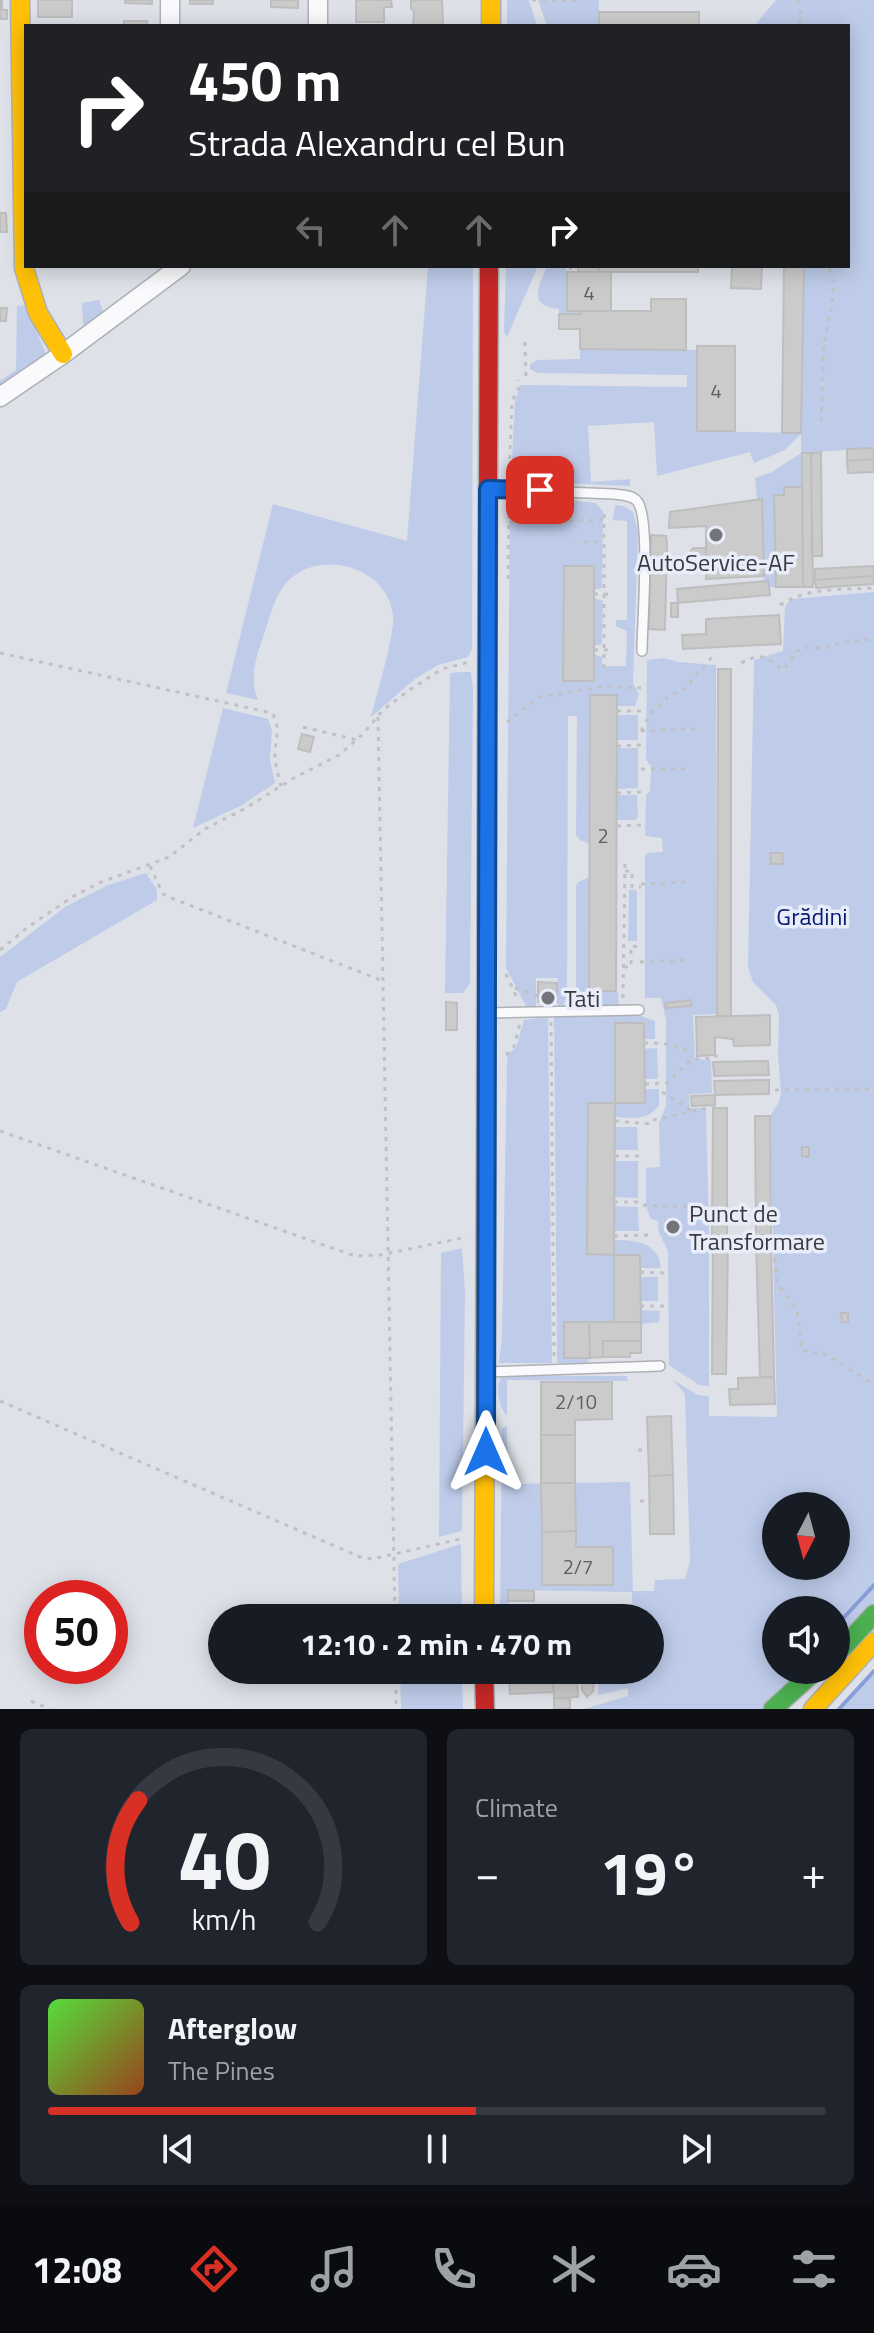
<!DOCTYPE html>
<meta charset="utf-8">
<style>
body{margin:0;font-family:"Titillium Web",sans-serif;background:#20242c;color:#f1f3f6;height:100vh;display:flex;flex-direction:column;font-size:30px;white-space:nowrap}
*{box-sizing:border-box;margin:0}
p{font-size:26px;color:#9ea1a6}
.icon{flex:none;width:44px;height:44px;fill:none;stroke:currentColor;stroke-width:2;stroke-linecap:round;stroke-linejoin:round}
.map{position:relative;height:1709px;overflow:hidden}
.drawer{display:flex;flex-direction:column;gap:20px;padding:20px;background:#0d0f14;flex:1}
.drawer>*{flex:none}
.hud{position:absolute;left:24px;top:24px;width:826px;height:244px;border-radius:0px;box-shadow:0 4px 20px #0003;background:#202124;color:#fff;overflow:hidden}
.needle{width:52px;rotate:186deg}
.buttons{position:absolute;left:762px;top:1492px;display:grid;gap:16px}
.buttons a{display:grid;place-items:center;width:88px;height:88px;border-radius:50%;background:#171b24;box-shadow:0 4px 20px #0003;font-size:40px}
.speed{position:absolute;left:24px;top:1580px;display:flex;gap:16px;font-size:40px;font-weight:700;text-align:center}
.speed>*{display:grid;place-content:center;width:104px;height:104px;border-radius:50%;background:#171b24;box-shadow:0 4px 20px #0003;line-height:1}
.speed .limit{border:12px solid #d22;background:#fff;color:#111}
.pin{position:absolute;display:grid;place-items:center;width:68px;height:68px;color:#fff;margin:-34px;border-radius:16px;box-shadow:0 4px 12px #0006}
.me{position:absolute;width:88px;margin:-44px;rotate:0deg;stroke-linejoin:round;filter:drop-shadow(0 0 6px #0008)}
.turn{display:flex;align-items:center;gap:28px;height:168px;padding:0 32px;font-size:36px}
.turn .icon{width:104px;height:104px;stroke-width:2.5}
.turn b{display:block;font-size:56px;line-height:68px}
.lanes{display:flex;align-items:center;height:76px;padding:0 32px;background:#0003;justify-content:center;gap:40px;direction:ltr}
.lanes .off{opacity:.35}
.big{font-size:60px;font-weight:700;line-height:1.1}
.drawer .card{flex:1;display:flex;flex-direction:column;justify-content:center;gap:12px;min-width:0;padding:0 28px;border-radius:12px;background:#20242c}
.drawer .dial{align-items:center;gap:0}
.dial svg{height:208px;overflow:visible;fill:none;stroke:#363941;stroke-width:7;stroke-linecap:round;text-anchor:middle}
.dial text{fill:#f1f3f6;stroke:none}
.song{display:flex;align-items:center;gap:24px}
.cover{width:96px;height:96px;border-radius:12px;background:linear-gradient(135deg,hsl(110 70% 55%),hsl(20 70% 35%))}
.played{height:8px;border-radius:4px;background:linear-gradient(90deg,#d93025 55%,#363941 55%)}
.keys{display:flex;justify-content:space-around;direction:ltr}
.heat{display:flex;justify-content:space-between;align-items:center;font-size:44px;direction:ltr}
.drawer .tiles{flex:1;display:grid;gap:20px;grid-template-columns:1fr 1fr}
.card:last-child{grid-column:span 2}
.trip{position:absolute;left:208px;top:1604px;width:456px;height:80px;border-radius:40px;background:#171b24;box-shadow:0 4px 20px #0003;font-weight:700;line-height:80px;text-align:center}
.menu{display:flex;height:128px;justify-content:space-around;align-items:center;background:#090b0e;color:#9ea1a6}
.menu .icon{width:56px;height:56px}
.menu .selected{color:#d93025}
.menu b{font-size:36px;color:#f1f3f6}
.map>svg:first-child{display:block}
</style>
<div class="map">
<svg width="874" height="1709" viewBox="0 0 874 1709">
<rect width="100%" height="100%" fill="#dee1e8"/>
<!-- green -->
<path fill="#beccea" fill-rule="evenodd" d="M 507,0 L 529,0 L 537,26 L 507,26 Z
M 538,0 L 599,0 L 599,26 L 547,26 Z
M 776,0 L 874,0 L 874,448 L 802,453 L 802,487 L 785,487 L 784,495 L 774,496 L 776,587 L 769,587 L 768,581 L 764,581 L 762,500 L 757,500 L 755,478 L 772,472 L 801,453 L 801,434 L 785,450 L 754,463 L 750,452 L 657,476 L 654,422 L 588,426 L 591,482 L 630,479 L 630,486 L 517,481 L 511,478 L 515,401 L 521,385 L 687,387 L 687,375 L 538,373 L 530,369 L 530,364 L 537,360 L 580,359 L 580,349 L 697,350 L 697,431 L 801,433 L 804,266 L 848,266 L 848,26 L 754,26 Z
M 428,266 L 473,266 L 472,649 L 468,657 L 438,665 L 416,678 L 371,717 C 376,695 395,635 393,616 C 389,568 322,548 289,580 C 275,593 270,617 264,635 C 256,656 249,678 258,700 L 226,693 L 273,504 L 407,541 Z
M 506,266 L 538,266 L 507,337 L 504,332 Z
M 547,266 L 566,266 L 567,311 L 581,311 L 581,314 L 559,314 L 559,309 C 527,305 538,288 547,266 Z
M 99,300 L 104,315 L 92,324 L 83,325 L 82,303 Z
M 26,305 L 46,354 L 42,361 L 0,391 L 0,381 L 16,370 L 17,306 Z
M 521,495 L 596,503 L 603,511 L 602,588 L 594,590 L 594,566 L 564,567 L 564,681 L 594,681 L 594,654 L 602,657 L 602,666 L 626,666 L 627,631 L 616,626 L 616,620 L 627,620 L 627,521 L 613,520 L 615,505 L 624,506 L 633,512 L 638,532 L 633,683 L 639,694 L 635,706 L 617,706 L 617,695 L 590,696 L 589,843 L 581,841 L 576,835 L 577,716 L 568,716 L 567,995 L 564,1004 L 558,1009 L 558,978 L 536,978 L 536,1009 L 528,1010 L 506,968 L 510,502 Z
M 874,592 L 874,1602 L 836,1643 L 836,1610 L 776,1610 L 776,1670 L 811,1670 L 766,1709 L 584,1709 L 628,1696 L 628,1688 L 598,1695 L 599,1671 L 650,1670 L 650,1618 L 633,1618 L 632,1592 L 509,1590 L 508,1618 L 500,1618 L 502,1428 L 507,1426 L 508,1484 L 630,1482 L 633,1591 L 654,1591 L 655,1580 L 685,1579 L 690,1561 L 685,1394 L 673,1380 L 698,1395 L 709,1396 L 709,1416 L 777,1417 L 770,1116 L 779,1102 L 781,1092 L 778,1057 L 779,1015 L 776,1005 L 753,982 L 748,967 L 754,660 L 783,651 L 785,607 L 791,599 ZM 776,1506 L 836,1506 L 836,1566 L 776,1566 Z
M 594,598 L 603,601 L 602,644 L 594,646 Z
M 664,658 L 678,662 L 716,665 L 716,1014 L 693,1015 L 695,1059 L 711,1060 L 712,1093 L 689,1094 L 690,1108 L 706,1108 L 709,1235 L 709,1386 L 699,1385 L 669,1365 L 668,1251 L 659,1233 L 658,1221 L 651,1219 L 646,1206 L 646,1168 L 660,1167 L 659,1123 L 666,1106 L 666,1020 L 661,998 L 645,998 L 645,857 L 647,853 L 663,852 L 662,838 L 645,836 L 646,795 L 650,791 L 651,766 L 646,760 L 647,660 Z
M 463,672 L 471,672 L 473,690 L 470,984 L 463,993 L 445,993 L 450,673 Z
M 223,708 L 268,719 L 272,730 L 270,760 L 275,783 L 242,805 L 193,828 Z
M 617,715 L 638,715 L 638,740 L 617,740 Z
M 617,748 L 638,748 L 638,788 L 617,789 Z
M 617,795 L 637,795 L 638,817 L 635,820 L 617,820 Z
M 146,873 L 157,890 L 157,900 L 17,982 L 6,1009 L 0,1012 L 0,957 L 65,907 L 108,885 Z
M 589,877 L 589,990 L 618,992 L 619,1007 L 582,1008 L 576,1001 L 576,886 L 577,883 Z
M 629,890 L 636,890 L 637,893 L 637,941 L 628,941 Z
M 635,1014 L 655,1021 L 655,1039 L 644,1039 L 644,1023 L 615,1024 L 615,1102 L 645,1089 L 659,1089 L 659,1105 C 649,1121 632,1118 615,1117 L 615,1103 L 588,1103 L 587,1254 L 614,1255 L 614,1240 C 635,1240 659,1242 661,1268 L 640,1268 L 640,1255 L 614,1255 L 614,1322 L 565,1322 L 564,1357 L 590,1358 L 587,1363 L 557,1363 L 554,1017 Z
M 548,1017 L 552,1363 L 499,1363 L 502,1336 L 507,1061 L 508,1054 L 516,1048 L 524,1020 Z
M 657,1048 L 658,1079 L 645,1079 L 644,1049 Z
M 615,1127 L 637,1127 L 638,1150 L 615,1150 Z
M 615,1161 L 638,1161 L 638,1198 L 614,1197 Z
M 614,1206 L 638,1207 L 639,1231 L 614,1231 Z
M 462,1248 L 465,1292 L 462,1531 L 439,1537 L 441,1253 Z
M 640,1277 L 658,1277 L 658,1301 L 641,1301 Z
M 641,1310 L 660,1311 L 659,1322 L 641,1324 Z
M 508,1376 L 627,1376 L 628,1381 L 507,1380 L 507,1416 C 499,1408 495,1388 501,1378 Z
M 461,1544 L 462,1618 L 399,1618 L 398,1564 Z
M 874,1669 L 874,1709 L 837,1709 Z
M 400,1670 L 462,1670 L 463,1709 L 401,1709 Z"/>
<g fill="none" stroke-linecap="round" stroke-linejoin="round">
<!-- stream -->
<path stroke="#889ed6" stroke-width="4" d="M 836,1626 L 874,1585
M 839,1709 L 874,1671"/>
</g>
<!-- building -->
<path fill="#cbcbcc" stroke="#bebebf" stroke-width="2" d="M 0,0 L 2,0 L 2,10 L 7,10 L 7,19 L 0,19 Z
M 38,0 L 72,0 L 72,17 L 38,17 Z
M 125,0 L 152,0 L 152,4 L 125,3 Z
M 190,0 L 213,0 L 213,4 L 190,4 Z
M 271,0 L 298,0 L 298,8 L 271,7 Z
M 356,0 L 391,0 L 392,7 L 384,7 L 384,22 L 356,22 Z
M 411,0 L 442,0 L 443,26 L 413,26 L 414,11 L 411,9 Z
M 599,12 L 699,12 L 699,26 L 599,26 Z
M 124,21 L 147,21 L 147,26 L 124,26 Z
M 0,213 L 6,213 L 7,232 L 0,232 Z
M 578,266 L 599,266 L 599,272 L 578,272 Z
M 599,266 L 698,266 L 698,272 L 599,272 Z
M 732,266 L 762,266 L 761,289 L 731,288 Z
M 784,266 L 804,266 L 801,433 L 782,433 Z
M 567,272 L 611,272 L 611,311 L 567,311 Z
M 651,299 L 686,299 L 686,350 L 580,349 L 580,329 L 559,329 L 559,314 L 581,314 L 581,311 L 651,311 Z
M 0,308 L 7,308 L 6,321 L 0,321 Z
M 697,346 L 735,346 L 735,431 L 697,431 Z
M 874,448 L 874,459 L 847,461 L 847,449 Z
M 821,452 L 822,556 L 812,556 L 811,453 Z
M 802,453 L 811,453 L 813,587 L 803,587 Z
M 874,459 L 874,472 L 848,473 L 847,461 Z
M 784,487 L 802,487 L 803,587 L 776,587 L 774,495 L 784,495 Z
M 762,499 L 764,576 L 706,579 L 706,526 L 669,528 L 670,512 Z
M 651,535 L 666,536 L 667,542 L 665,630 L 649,629 Z
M 693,548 L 706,548 L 706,571 L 688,571 L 685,560 Z
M 564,566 L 594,566 L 594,681 L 563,681 Z
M 874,566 L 874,576 L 815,580 L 815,569 Z
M 874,576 L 874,584 L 816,588 L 815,580 Z
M 768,581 L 770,595 L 678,603 L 677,589 Z
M 671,603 L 678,603 L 678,617 L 671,617 Z
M 779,615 L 781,644 L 683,649 L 682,635 L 706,634 L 706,619 Z
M 718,669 L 731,669 L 731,1016 L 717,1016 Z
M 590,695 L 617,695 L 616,991 L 589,991 Z
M 302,734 L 314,737 L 310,752 L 298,749 Z
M 770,853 L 782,853 L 783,864 L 771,864 Z
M 538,982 L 557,983 L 557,1002 L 538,1002 Z
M 691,1000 L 691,1006 L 666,1008 L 665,1003 Z
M 446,1002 L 457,1003 L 457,1030 L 446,1030 Z
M 770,1015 L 770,1045 L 734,1046 L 733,1039 L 715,1037 L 715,1055 L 697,1056 L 696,1017 Z
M 615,1023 L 644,1023 L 645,1103 L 615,1103 Z
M 768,1061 L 769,1075 L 714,1076 L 713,1062 Z
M 769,1080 L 769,1094 L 715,1095 L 714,1081 Z
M 715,1095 L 715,1105 L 692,1106 L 691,1096 Z
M 588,1103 L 615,1103 L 614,1255 L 587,1254 Z
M 713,1108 L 727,1108 L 727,1236 L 712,1235 Z
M 755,1116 L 770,1116 L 771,1235 L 756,1235 Z
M 802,1147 L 809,1147 L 809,1157 L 802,1156 Z
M 679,1220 L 680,1233 L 666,1234 L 665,1221 Z
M 713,1241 L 728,1241 L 726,1374 L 712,1374 Z
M 756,1242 L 771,1242 L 774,1377 L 760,1377 Z
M 614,1255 L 640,1255 L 641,1322 L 614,1322 Z
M 841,1313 L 848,1313 L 848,1322 L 842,1322 Z
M 564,1322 L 589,1322 L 590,1358 L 564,1358 Z
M 589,1322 L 641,1322 L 641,1341 L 603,1341 L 603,1357 L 590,1358 Z
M 603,1341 L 641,1341 L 641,1353 L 630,1353 L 630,1357 L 603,1357 Z
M 774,1377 L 775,1404 L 730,1405 L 729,1389 L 738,1389 L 738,1378 Z
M 541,1382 L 612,1382 L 612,1419 L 575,1420 L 575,1435 L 541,1435 Z
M 671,1416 L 673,1475 L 649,1476 L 647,1417 Z
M 541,1435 L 575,1435 L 575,1483 L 541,1483 Z
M 673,1475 L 674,1534 L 650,1534 L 649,1476 Z
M 541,1483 L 575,1483 L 576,1531 L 542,1532 Z
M 576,1531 L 576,1547 L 613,1547 L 613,1585 L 542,1585 L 542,1532 Z
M 508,1590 L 534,1591 L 534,1601 L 508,1601 Z
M 545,1605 L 557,1606 L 557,1611 L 589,1612 L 588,1618 L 532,1618 Z
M 597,1612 L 615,1613 L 615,1618 L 597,1618 Z
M 615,1613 L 633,1613 L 633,1618 L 615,1618 Z
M 577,1670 L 578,1697 L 554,1698 L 553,1670 Z
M 553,1671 L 553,1692 L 510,1694 L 509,1672 Z
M 588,1674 L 594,1681 L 593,1691 L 587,1697 L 582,1690 L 582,1680 Z
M 554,1698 L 570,1698 L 570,1708 L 554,1709 Z"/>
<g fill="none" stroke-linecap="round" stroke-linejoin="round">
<!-- lane casing -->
<g stroke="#adb0b5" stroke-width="12">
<path id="lane" d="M 491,489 L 614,494 C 622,495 632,495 637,501 C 651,517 642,625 642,651
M 487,1013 L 639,1010
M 487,1372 L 660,1366"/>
</g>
<!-- street casing -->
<g stroke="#adb0b5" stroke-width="21">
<path id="street" d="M 170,0 L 170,26
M 318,0 L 318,26
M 0,397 L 63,354 L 181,266"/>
</g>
<!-- fast casing -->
<g stroke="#adb0b5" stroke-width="21">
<path id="fast" d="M 486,1134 L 487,723
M 838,1653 L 874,1614
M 773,1709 L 816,1670"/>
</g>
<!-- slow casing -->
<g stroke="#adb0b5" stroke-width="21">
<path id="slow" d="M 20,0 L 24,268 L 38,313 L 63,354
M 491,0 L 491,26
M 484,1618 L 486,1134
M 813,1709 L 874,1642"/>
</g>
<!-- jam casing -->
<g stroke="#adb0b5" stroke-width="21">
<path id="jam" d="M 487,723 L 489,266
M 484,1670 L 485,1709"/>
</g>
<!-- path -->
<path stroke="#c0c1c3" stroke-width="3" stroke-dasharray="4 6" stroke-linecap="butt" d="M 532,0 L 576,1
M 798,0 L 801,14 L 799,26
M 570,266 L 571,272
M 525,342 L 526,380
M 821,421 C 822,396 822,371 824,346 C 827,318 840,294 828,266
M 509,479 L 512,401 L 519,388 L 518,380
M 509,522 L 604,520
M 584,542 L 604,542
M 508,579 L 509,499
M 594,594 L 610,594
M 780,605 C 807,587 842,590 874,588
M 594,650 L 610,650
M 0,653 L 272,713 C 282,728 274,743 275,759 C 276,768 279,777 281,786
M 741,663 C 765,651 765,658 784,670 L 797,651 L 806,648 L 823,648 L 844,642 L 874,639
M 604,668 L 604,516 L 608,509
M 617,711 L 641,711
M 378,717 L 395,1618
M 507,722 L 540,697 L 607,686 L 641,688
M 303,727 L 357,740
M 641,731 L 651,713 L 669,696 L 685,689 L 712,657
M 641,731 L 695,729
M 617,746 L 641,745
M 641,769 L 686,769
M 617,793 L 641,792
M 617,826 L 641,825
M 150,866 L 163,894 L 169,897 L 383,981
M 625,871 L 632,871 L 632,887 L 641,887
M 641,884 L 689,882
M 0,950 L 28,927 L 74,896 L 99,883 L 169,857 L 205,829 L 246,808 L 292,779 L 339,755 L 363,734 L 383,710 L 411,689 L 442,669 L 469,662
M 640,962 L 687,960
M 624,967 L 631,967 L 631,946 L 640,947
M 506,974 L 518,1000
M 515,988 L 538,996
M 623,998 L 625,862
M 551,1022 L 554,1358
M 644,1043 C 660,1043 673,1044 688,1051 L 691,1057
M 506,1055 L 514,1047 L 520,1023
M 645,1084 L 667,1083 L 692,1059 L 715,1058 L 717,1055
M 775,1090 L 874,1089
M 662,1092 L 692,1111
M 653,1120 L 721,1105
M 615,1121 L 651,1124
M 0,1131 L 355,1256 L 380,1255 L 467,1237
M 615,1156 L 643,1156
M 614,1202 L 643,1202
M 643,1205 L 687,1207 L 702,1238 L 773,1238 L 777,1283 L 797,1310 L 802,1350 L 827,1355 L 874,1385
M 614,1236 L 649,1235
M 640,1272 L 664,1273
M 640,1306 L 664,1306
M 0,1401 L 360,1557 L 372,1559 L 465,1538
M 638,1450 L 648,1450
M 640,1501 L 649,1501
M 396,1670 L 396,1709
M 31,1701 L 50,1709"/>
<!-- lane -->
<use href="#lane" stroke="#fafafc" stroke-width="9"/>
<!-- street -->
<use href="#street" stroke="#fafafc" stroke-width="18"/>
<!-- fast -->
<use href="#fast" stroke="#4caf50" stroke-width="18"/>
<!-- slow -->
<use href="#slow" stroke="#ffc107" stroke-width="18"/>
<!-- jam -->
<use href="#jam" stroke="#c62828" stroke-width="18"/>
</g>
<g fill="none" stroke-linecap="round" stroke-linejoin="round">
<!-- route casing -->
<g stroke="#114b97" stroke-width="20">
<path id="route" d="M 486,1452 L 488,489 L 540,490"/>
</g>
<!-- route -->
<use href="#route" stroke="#1a73e8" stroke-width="14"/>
</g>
<!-- markers -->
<g fill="#72747a" stroke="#e8edf9" stroke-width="3">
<circle cx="716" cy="535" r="8"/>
<circle cx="548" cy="998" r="8"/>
<circle cx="673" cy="1227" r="8"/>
</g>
<g text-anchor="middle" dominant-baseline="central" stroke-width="7" stroke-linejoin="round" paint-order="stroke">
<!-- number labels -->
<g font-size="20" fill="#5e5f63">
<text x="589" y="292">4</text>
<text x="716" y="390">4</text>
<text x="603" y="835">2</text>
<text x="576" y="1401">2/10</text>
<text x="578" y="1566">2/7</text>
</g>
<!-- poi labels -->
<g font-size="24" fill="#383a3f" stroke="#e8edf9" text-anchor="start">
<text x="716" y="562" text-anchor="middle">AutoService-AF</text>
<text x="564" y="998">Tati</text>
<text x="689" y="1213">Punct de<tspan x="689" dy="28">Transformare</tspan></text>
</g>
<!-- park labels -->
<g font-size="24" fill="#071a72" stroke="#e8edf9">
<text x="812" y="916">Grădini</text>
</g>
</g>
</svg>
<div class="buttons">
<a><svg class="needle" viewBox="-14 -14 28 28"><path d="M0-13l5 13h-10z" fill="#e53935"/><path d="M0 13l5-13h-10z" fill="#9ea1a6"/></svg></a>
<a><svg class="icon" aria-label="sound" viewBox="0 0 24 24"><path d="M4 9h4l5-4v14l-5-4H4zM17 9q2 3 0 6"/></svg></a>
</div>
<div class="speed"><div class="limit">50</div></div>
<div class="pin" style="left:540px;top:490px;background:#d93025"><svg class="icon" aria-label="arrive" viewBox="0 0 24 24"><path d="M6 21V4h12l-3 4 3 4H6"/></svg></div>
<svg class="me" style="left:486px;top:1452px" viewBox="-20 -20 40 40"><path d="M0-17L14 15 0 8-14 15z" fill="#1a73e8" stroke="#fff" stroke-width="4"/></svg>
<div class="trip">12:10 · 2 min · 470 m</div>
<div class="hud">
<div class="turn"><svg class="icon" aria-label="right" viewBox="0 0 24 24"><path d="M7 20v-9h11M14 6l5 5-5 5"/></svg><div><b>450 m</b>Strada Alexandru cel Bun</div></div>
<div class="lanes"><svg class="icon off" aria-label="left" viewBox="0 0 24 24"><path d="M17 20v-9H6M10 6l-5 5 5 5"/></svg><svg class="icon off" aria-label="ahead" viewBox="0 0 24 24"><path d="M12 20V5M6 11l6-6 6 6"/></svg><svg class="icon off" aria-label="ahead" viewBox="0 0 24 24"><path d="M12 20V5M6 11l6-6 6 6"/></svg><svg class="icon" aria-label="right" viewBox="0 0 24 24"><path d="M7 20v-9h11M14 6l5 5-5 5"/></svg></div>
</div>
</div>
<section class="drawer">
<div class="tiles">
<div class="card dial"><svg viewBox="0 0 100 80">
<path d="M14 69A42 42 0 1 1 86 69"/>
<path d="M14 69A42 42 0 0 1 17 22" stroke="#d93025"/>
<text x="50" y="56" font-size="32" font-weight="700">40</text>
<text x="50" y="72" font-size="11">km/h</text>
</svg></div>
<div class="card"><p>Climate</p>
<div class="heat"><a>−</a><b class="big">19°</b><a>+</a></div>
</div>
<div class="card">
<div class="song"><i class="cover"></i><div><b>Afterglow</b><p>The Pines</p></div></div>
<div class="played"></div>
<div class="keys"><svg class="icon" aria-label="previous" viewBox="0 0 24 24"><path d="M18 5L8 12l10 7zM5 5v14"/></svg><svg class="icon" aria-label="pause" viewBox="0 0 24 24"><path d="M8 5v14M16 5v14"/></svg><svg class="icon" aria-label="next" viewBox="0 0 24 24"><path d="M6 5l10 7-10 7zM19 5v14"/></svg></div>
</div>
</div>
</section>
<nav class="menu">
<b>12:08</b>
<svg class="icon selected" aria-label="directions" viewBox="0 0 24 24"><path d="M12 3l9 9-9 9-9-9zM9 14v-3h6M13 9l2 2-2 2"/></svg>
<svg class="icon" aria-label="music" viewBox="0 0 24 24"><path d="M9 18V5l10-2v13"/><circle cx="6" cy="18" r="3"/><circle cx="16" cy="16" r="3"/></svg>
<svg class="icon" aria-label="phone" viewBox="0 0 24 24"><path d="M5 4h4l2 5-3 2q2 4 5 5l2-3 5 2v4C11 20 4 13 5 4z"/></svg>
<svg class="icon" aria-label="climate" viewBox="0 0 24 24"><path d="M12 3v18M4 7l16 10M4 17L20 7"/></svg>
<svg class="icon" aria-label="car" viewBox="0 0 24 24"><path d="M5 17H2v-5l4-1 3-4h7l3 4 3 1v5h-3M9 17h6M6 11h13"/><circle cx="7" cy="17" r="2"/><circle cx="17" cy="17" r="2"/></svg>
<svg class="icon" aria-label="filters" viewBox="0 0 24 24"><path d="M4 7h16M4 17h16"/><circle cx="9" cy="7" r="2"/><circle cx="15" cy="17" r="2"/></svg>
</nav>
